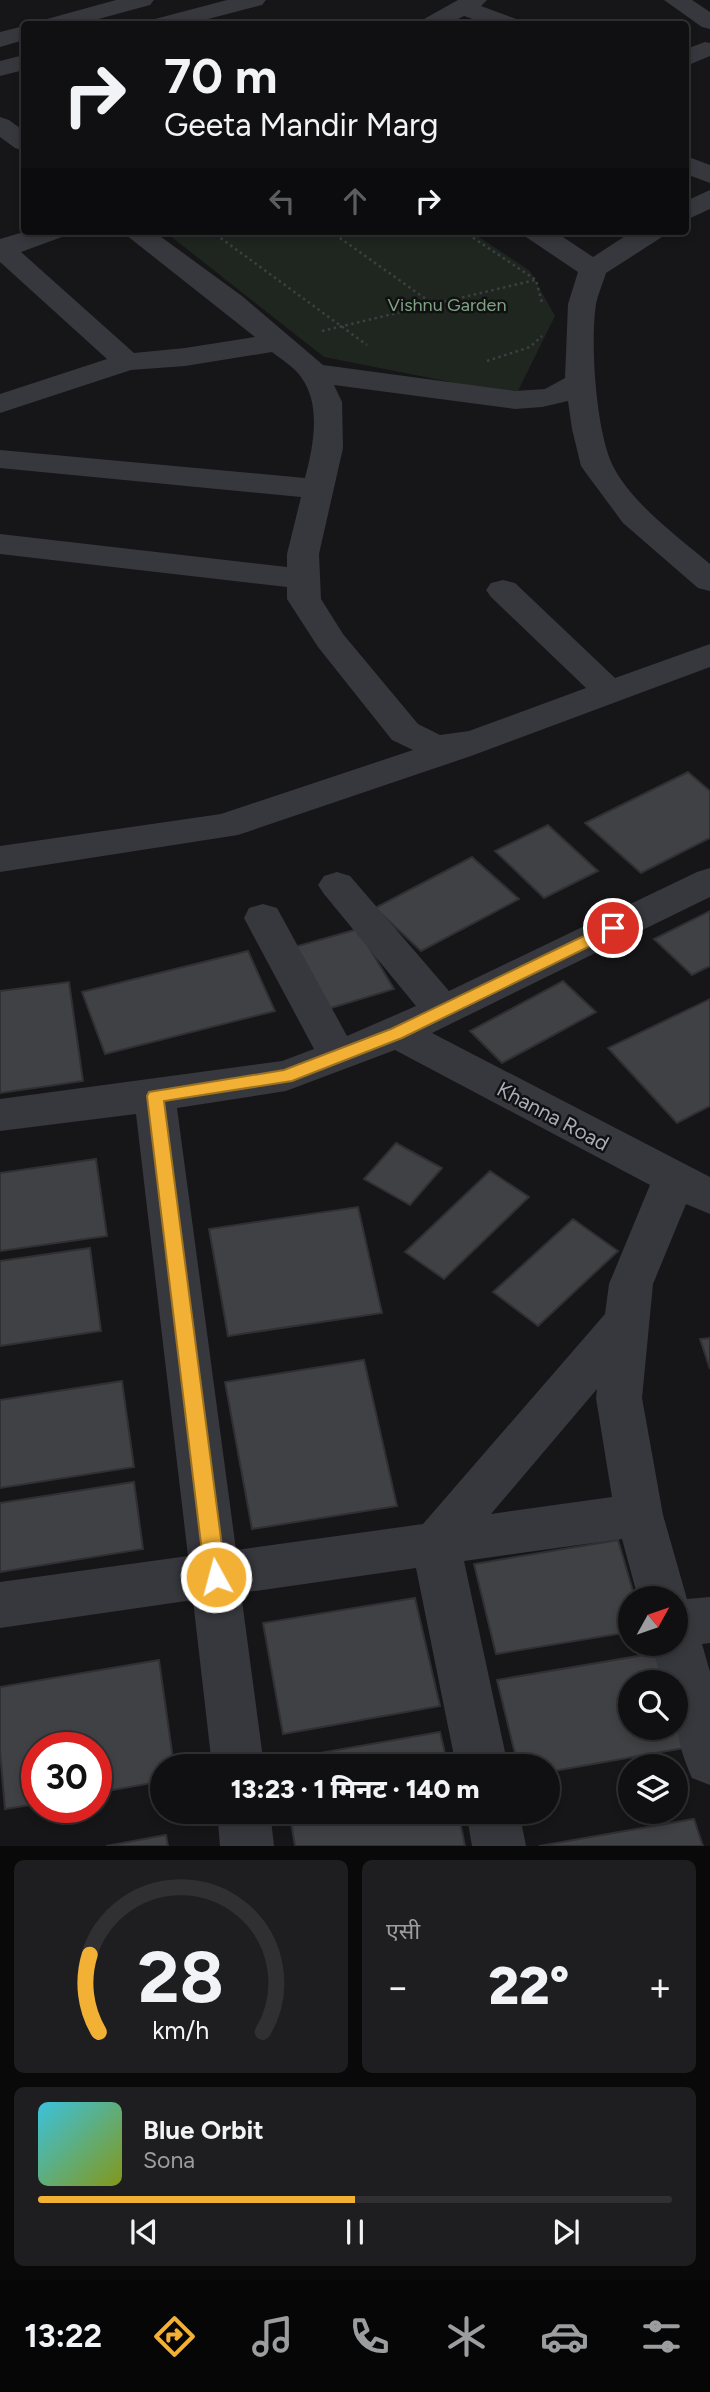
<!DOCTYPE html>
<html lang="hi">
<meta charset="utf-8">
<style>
body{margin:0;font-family:Figtree,"Noto Sans Devanagari",sans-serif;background:#1e1e20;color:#f1f3f6;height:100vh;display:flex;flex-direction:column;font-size:26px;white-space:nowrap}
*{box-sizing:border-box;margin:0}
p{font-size:23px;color:#9c9d9f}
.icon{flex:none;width:38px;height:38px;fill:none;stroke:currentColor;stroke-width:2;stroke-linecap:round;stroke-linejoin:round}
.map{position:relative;height:1846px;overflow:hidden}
.panel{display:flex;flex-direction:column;gap:14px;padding:14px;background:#09090a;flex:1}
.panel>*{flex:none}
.top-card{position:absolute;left:21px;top:21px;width:668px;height:214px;border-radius:7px;box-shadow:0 4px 10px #0003,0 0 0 2px #303032;background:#101012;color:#f1f3f6;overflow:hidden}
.needle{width:46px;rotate:50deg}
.tools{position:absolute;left:618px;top:1586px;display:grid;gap:14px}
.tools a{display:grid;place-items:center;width:70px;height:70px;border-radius:50%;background:#101012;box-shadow:0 4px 10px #0003,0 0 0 2px #303032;font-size:35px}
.speed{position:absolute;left:21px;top:1732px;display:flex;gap:14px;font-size:35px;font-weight:700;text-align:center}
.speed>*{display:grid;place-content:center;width:91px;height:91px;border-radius:50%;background:#101012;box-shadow:0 4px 10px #0003,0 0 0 2px #303032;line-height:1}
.speed .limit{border:10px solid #d22;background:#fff;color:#111}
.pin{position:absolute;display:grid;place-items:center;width:60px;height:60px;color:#fff;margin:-30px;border:4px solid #fff;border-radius:50%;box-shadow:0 2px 7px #0007}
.me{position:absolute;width:77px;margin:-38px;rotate:353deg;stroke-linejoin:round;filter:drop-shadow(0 0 5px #0008)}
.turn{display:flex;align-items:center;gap:24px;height:147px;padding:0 28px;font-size:32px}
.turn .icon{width:91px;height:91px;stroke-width:2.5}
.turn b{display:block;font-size:49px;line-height:60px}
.lanes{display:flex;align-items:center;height:66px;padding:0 28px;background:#0003;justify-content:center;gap:35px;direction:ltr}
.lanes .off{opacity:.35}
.big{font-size:52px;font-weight:800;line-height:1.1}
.panel .card{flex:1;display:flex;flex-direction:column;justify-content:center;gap:10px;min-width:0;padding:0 24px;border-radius:10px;background:#1e1e20}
.panel .dial{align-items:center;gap:0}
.dial svg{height:182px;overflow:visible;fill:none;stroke:#303032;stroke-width:7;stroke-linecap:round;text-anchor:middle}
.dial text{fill:#f1f3f6;stroke:none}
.song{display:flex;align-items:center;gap:21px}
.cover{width:84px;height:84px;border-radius:10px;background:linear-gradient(135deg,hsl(190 70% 55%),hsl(70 70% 35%))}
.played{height:7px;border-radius:4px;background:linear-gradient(90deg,#f2b134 50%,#303032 50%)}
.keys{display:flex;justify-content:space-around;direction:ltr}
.heat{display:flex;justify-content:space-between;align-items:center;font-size:38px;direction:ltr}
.panel .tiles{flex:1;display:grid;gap:14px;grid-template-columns:1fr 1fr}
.card:last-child{grid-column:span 2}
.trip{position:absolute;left:150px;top:1754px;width:410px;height:70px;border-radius:35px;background:#101012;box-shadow:0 4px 10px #0003,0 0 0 2px #303032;font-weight:800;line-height:70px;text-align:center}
.menu{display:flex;height:112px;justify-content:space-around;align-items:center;background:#060607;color:#9c9d9f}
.menu .icon{width:49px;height:49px}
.menu .current{color:#f2b134}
.menu b{font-size:32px;color:#f1f3f6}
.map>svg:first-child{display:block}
</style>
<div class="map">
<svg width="710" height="1846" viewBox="0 0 710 1846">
<rect width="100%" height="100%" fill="#161618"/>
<!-- green -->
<path fill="#1e261f" d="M 164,231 L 470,231 L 530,271 L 555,316 L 516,395 L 324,357 Z"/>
<!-- building -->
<path fill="#404145" stroke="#303034" stroke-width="2" d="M 688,772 L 710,791 L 710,838 L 641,873 L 585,823 Z
M 548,825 L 598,871 L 544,898 L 495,851 Z
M 472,857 L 519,899 L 421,951 L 375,908 Z
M 710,911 L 710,966 L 692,975 L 654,939 Z
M 358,929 L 394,989 L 321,1011 L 287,949 Z
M 248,951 L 275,1011 L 105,1054 L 82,992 Z
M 563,981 L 596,1012 L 502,1063 L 470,1031 Z
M 69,982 L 83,1081 L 0,1093 L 0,991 Z
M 710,999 L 710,1106 L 677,1123 L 608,1048 Z
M 396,1143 L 442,1168 L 410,1205 L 364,1179 Z
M 96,1159 L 107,1236 L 0,1251 L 0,1173 Z
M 490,1171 L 529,1197 L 444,1279 L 405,1252 Z
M 358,1207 L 382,1313 L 228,1336 L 209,1229 Z
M 573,1219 L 618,1251 L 538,1326 L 493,1292 Z
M 90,1248 L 101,1331 L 0,1346 L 0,1261 Z
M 710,1338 L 710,1369 L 700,1339 Z
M 364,1360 L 397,1506 L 252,1529 L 225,1382 Z
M 122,1381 L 134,1467 L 0,1488 L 0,1400 Z
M 134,1482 L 143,1549 L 0,1572 L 0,1503 Z
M 618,1540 L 635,1598 L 630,1598 L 630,1632 L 496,1654 L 474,1564 Z
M 415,1598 L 440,1706 L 283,1734 L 263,1623 Z
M 656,1653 L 665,1682 L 630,1682 L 630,1727 L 676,1727 L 676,1718 L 684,1748 L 548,1772 L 548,1766 L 518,1766 L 497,1680 Z
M 159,1660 L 174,1766 L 163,1766 L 163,1781 L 96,1793 L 96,1748 L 37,1748 L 37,1804 L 5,1809 L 0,1751 L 0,1687 Z
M 440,1732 L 448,1766 L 281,1766 L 280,1760 Z
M 289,1811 L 458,1811 L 465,1846 L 295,1846 Z
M 694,1819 L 703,1846 L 539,1846 Z
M 166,1835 L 168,1846 L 106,1846 Z"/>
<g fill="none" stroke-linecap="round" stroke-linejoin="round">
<!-- path -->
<path stroke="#3d3f44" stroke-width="2.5" stroke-dasharray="2.5 3.5" stroke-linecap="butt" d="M 211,231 L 367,345
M 330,231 L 433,304
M 463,231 L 536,280 L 542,303
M 322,331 L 535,280
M 487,361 L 530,347 L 542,336"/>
<!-- minor -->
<path fill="#37383d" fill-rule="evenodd" d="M 458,0 L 487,0 L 481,6 L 516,19 L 520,24 L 487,24 L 464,16 L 448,24 L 420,24 L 424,19 Z
M 664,0 L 692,0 L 710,12 L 710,29 L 702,27 Z
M 705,42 L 710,43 L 710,56 L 686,66 L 686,49 Z
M 0,117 L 9,120 L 24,131 L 24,151 L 15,148 L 0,137 Z
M 686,156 L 710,165 L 710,183 L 686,174 Z
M 710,190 L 710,209 L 686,220 L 686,201 Z
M 27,231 L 66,231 L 62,237 L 21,252 L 134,353 L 185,348 L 255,337 L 121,231 L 153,231 L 242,296 L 323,365 L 515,391 L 545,389 L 565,378 L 568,304 L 578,272 L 526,237 L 522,231 L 554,231 L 593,257 L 633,231 L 666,231 L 662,237 L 606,273 C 603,283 598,294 596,304 C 590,343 596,429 612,464 C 630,502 678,537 710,564 L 710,591 L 698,588 L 623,523 L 586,473 L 581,466 L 572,429 L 568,401 L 542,407 L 515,409 L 334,385 L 342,402 L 343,448 L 319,554 L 321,599 L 343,634 L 418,724 L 440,735 L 469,731 L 586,688 L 491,597 L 486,590 L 491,583 L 503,580 L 515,583 L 615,678 L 710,644 L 710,667 L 471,756 L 238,835 L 0,872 L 0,846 L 221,814 L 413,750 L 392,740 L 318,647 L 287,599 L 287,587 L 0,554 L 0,534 L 287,567 L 287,554 L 301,497 L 0,468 L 0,450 L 305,478 C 313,448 322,405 301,377 C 294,367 281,359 272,352 L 185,366 L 131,370 L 0,413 L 0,394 L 107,359 L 0,262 L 0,239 Z
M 710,868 L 710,897 L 432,1033 L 710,1177 L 710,1214 L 686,1204 L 653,1284 L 642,1398 L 663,1515 L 687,1599 L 710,1597 L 710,1643 L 702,1644 L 710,1672 L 710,1785 L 692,1778 C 675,1739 676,1722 676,1682 L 662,1682 L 651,1643 L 676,1643 L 676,1598 L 638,1598 L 622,1539 L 464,1561 L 508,1766 L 456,1766 L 416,1568 L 241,1593 L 264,1766 L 212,1766 L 193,1600 L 0,1628 L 0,1582 L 188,1556 L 136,1114 L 0,1131 L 0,1099 L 282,1061 L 314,1049 L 244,918 L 249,908 L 263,904 L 277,908 L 347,1036 L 416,1006 L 324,894 L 318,885 L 324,876 L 337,872 L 350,876 L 449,991 L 697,872 ZM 395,1050 L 650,1185 L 609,1284 L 605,1314 L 423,1524 L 236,1550 L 177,1108 L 286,1091 ZM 597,1389 L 596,1398 L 612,1497 L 491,1514 Z
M 217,1811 L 270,1811 L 274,1846 L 220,1846 Z
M 466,1811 L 519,1811 L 526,1846 L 472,1846 Z"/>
<!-- tertiary -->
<path fill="#37383d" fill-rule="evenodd" d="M 116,0 L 154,0 L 150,5 L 80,24 L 43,24 L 47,19 Z
M 227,0 L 266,0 L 262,5 L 189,24 L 151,24 L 155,19 Z
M 24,26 L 24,40 L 0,47 L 0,32 Z
M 24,55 L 24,70 L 0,76 L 0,61 Z"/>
</g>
<!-- route -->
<path fill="#f2b134" stroke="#9d7322" stroke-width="2" d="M 613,922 L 621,928 L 619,932 L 402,1038 L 292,1081 L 164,1101 L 226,1577 L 223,1583 L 216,1586 L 208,1583 L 205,1577 L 147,1096 L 149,1092 L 284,1070 L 391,1029 Z"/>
<g text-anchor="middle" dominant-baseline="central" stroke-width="5" stroke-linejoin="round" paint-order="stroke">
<!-- far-park labels -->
<g font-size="18" fill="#7fa381" stroke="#111113">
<text x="447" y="305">Vishnu Garden</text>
</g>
<!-- street labels -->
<g font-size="21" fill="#a8adb8" stroke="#111113">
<text transform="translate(553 1116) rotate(28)">Khanna Road</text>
</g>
</g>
</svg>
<div class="tools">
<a><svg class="needle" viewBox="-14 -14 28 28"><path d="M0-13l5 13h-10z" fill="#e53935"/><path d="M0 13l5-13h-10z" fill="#9c9d9f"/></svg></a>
<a><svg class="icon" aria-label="search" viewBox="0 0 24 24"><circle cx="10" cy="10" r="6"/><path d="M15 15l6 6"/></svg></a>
<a><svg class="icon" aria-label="layers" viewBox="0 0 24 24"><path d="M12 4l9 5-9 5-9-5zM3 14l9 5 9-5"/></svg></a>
</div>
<div class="speed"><div class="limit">30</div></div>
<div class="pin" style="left:613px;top:928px;background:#d93025"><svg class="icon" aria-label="arrive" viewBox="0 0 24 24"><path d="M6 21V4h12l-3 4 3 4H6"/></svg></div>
<svg class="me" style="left:216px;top:1577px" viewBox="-20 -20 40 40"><circle r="17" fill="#f2b134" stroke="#fff" stroke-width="3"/><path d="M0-11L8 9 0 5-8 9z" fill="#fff"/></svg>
<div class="trip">13:23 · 1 मिनट · 140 m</div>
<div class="top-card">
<div class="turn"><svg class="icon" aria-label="right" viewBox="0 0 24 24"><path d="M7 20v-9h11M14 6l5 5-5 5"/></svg><div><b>70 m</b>Geeta Mandir Marg</div></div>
<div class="lanes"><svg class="icon off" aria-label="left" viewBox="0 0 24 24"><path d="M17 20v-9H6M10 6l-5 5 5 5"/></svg><svg class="icon off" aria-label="ahead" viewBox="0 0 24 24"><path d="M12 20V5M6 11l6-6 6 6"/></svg><svg class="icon" aria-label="right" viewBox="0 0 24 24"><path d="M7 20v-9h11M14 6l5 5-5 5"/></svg></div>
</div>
</div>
<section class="panel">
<div class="tiles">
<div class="card dial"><svg viewBox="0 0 100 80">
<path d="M14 69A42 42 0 1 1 86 69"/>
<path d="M14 69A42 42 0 0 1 10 35" stroke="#f2b134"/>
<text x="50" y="56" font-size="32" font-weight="700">28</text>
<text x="50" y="72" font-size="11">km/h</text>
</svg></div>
<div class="card"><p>एसी</p>
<div class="heat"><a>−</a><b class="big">22°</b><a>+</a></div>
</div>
<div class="card">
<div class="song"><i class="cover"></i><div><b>Blue Orbit</b><p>Sona</p></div></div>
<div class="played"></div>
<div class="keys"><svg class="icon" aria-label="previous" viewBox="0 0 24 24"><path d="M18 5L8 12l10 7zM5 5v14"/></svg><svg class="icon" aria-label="pause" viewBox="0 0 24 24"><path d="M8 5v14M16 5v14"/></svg><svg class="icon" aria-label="next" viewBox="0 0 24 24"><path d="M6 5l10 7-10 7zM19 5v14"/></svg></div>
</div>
</div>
</section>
<nav class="menu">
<b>13:22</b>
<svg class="icon current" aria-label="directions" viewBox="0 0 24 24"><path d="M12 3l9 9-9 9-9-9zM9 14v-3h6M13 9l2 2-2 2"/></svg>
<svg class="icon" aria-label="music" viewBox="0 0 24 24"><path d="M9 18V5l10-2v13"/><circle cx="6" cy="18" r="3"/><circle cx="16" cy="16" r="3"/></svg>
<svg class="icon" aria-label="phone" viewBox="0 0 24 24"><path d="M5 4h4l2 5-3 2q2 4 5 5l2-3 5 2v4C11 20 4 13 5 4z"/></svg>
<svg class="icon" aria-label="climate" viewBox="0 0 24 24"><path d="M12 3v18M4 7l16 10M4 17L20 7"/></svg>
<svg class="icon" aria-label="car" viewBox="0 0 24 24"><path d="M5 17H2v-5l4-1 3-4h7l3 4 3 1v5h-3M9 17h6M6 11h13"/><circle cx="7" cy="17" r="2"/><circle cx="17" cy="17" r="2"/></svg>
<svg class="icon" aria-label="filters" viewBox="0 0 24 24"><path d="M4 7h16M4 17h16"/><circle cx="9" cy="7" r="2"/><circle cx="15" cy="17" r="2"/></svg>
</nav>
